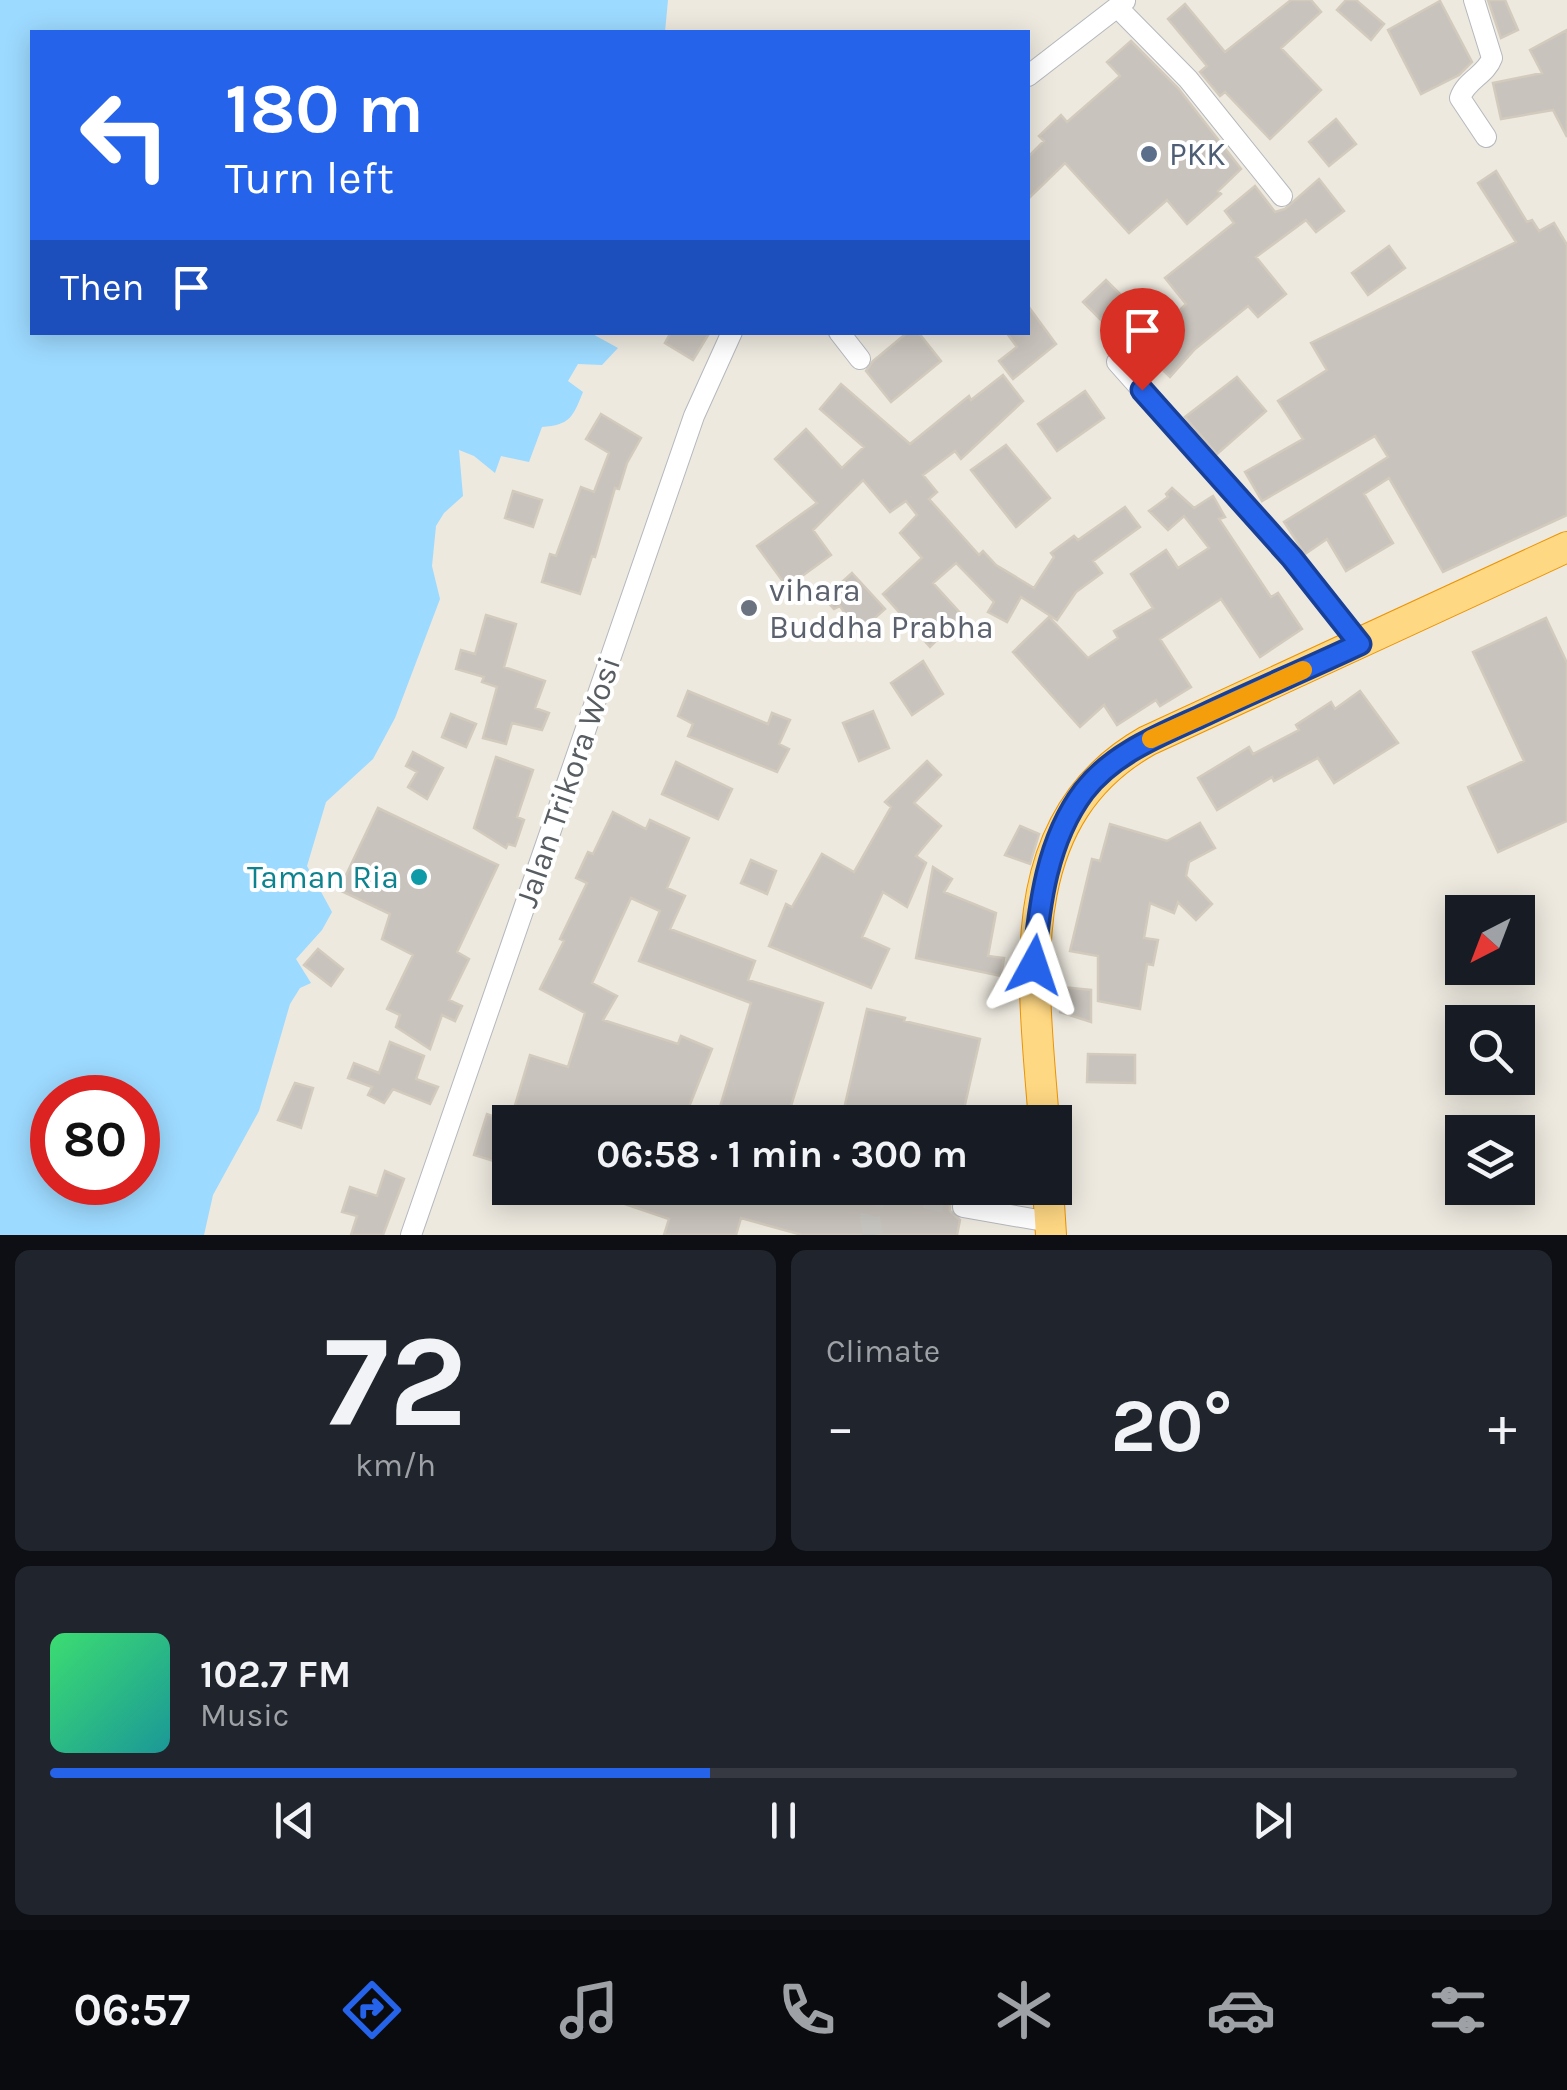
<!DOCTYPE html>
<meta charset="utf-8">
<style>
body{margin:0;font-family:Karla,sans-serif;background:#20242c;color:#f1f3f6;height:100vh;display:flex;flex-direction:column;font-size:38px;white-space:nowrap}
*{box-sizing:border-box;margin:0}
p{font-size:32px;color:#9ea1a6}
.icon{flex:none;width:55px;height:55px;fill:none;stroke:currentColor;stroke-width:2;stroke-linecap:round;stroke-linejoin:round}
.map{position:relative;height:1235px;overflow:hidden}
.sheet{display:flex;flex-direction:column;gap:15px;padding:15px;background:#0d0f14;flex:1}
.sheet>*{flex:none}
.top-card{position:absolute;left:30px;top:30px;width:1000px;height:305px;border-radius:0px;box-shadow:0 5px 25px #0003;background:#2563eb;color:#fff;overflow:hidden}
.needle{width:65px;rotate:222deg}
.tools{position:absolute;left:1445px;top:895px;display:grid;gap:20px}
.tools a{display:grid;place-items:center;width:90px;height:90px;border-radius:0px;background:#171b24;box-shadow:0 5px 25px #0003;font-size:50px}
.speed{position:absolute;left:30px;top:1075px;display:flex;gap:20px;font-size:50px;font-weight:700;text-align:center}
.speed>*{display:grid;place-content:center;width:130px;height:130px;border-radius:50%;background:#171b24;box-shadow:0 5px 25px #0003;line-height:1}
.speed .limit{border:15px solid #d22;background:#fff;color:#111}
.pin{position:absolute;display:grid;place-items:center;width:85px;height:85px;color:#fff;margin:-102px -42px;border-radius:50% 50% 50% 0;rotate:-45deg;box-shadow:0 0 10px #0007}
.pin .icon{rotate:45deg}
.me{position:absolute;width:110px;margin:-55px;rotate:5deg;stroke-linejoin:round;filter:drop-shadow(0 0 8px #0008)}
.turn{display:flex;align-items:center;gap:35px;height:210px;padding:0 30px;font-size:45px}
.turn .icon{width:130px;height:130px;stroke-width:2.5}
.turn b{display:block;font-size:70px;line-height:85px}
.then{display:flex;align-items:center;height:95px;padding:0 30px;background:#0003;gap:20px;font-size:38px}
.big{font-size:75px;font-weight:700;line-height:1.1}
.sheet .tile{flex:1;display:flex;flex-direction:column;justify-content:center;gap:15px;min-width:0;padding:0 35px;border-radius:15px;background:#20242c}
.sheet .dial{align-items:center;gap:0}
.dial b{font-size:130px;line-height:1}
.song{display:flex;align-items:center;gap:30px}
.cover{width:120px;height:120px;border-radius:15px;background:linear-gradient(135deg,hsl(140 70% 55%),hsl(180 70% 35%))}
.played{height:10px;border-radius:5px;background:linear-gradient(90deg,#2563eb 45%,#363941 45%)}
.keys{display:flex;justify-content:space-around;direction:ltr}
.heat{display:flex;justify-content:space-between;align-items:center;font-size:55px;direction:ltr}
.sheet .tiles{flex:1;display:grid;gap:15px;grid-template-columns:1fr 1fr}
.tile:last-child{grid-column:span 2}
.trip{position:absolute;left:492px;top:1105px;width:580px;height:100px;border-radius:0px;background:#171b24;box-shadow:0 5px 25px #0003;font-weight:700;line-height:100px;text-align:center}
.dock{display:flex;height:160px;justify-content:space-around;align-items:center;background:#090b0e;color:#9ea1a6}
.dock .icon{width:70px;height:70px}
.dock .on{color:#2563eb}
.dock b{font-size:45px;color:#f1f3f6}
.map>svg:first-child{display:block}
</style>
<div class="map">
<svg width="1567" height="1235" viewBox="0 0 1567 1235">
<rect width="100%" height="100%" fill="#ede9df"/>
<!-- water -->
<path fill="#9ddaff" fill-rule="evenodd" d="M 0,0 L 668,0 L 665,32 L 32,32 L 32,332 L 589,332 L 618,348 L 602,365 L 578,364 L 568,381 L 583,392 C 573,417 570,425 542,427 L 529,462 L 501,456 L 495,473 L 474,456 L 459,450 L 463,496 L 444,513 L 436,526 L 432,566 L 440,599 L 395,718 L 373,759 L 326,802 L 307,866 L 332,912 L 322,930 L 296,959 L 311,983 L 300,988 L 290,1004 L 259,1111 L 213,1195 L 204,1235 L 0,1235 ZM 52,1098 L 138,1098 L 138,1182 L 52,1182 Z"/>
<!-- building -->
<path fill="#c8c3bc" stroke="#d2cabd" stroke-width="2.5" d="M 1291,0 L 1311,0 L 1321,12 L 1281,48 L 1321,90 L 1270,139 L 1225,92 L 1220,96 L 1200,72 L 1207,66 L 1168,19 L 1185,4 L 1225,52 Z
M 1346,0 L 1356,0 L 1384,24 L 1371,40 L 1337,10 Z
M 1488,0 L 1505,0 L 1518,30 L 1501,38 Z
M 1440,1 L 1472,62 L 1459,75 L 1421,94 L 1388,30 Z
M 1567,30 L 1567,137 L 1553,110 L 1501,119 L 1493,83 L 1542,73 L 1530,50 Z
M 1131,41 L 1178,88 L 1241,169 L 1218,191 L 1221,194 L 1187,224 L 1167,200 L 1129,233 L 1065,163 L 1028,199 L 1028,157 L 1044,141 L 1039,136 L 1061,115 L 1067,122 L 1120,76 L 1107,62 Z
M 1336,119 L 1356,144 L 1329,166 L 1309,142 Z
M 1496,171 L 1527,222 L 1532,220 L 1539,231 L 1554,223 L 1567,245 L 1567,515 L 1443,572 L 1389,478 L 1364,494 L 1393,543 L 1346,571 L 1327,539 L 1305,554 L 1284,522 L 1388,457 L 1375,436 L 1262,501 L 1245,472 L 1303,439 L 1278,401 L 1327,370 L 1311,343 L 1516,242 L 1478,183 Z
M 1319,179 L 1344,211 L 1316,232 L 1306,220 L 1256,257 L 1286,294 L 1258,317 L 1248,306 L 1195,349 L 1170,377 L 1129,337 L 1123,342 L 1083,302 L 1106,280 L 1158,332 L 1186,304 L 1165,278 L 1234,223 L 1225,211 L 1255,186 L 1275,212 L 1285,209 Z
M 1389,246 L 1405,268 L 1368,295 L 1352,273 Z
M 1028,306 L 1056,344 L 1013,379 L 999,361 L 1017,347 L 1006,332 L 1028,332 Z
M 671,332 L 710,332 L 693,360 L 665,343 Z
M 908,332 L 918,332 L 941,361 L 891,402 L 866,371 L 873,361 Z
M 1003,375 L 1023,401 L 961,459 L 955,451 L 923,475 L 937,492 L 929,499 L 979,555 L 983,551 L 996,565 L 1034,588 L 1054,557 L 1051,553 L 1074,536 L 1078,540 L 1125,507 L 1140,527 L 1093,561 L 1102,573 L 1076,592 L 1057,620 L 1021,597 L 1007,622 L 988,612 L 994,602 L 956,563 L 933,583 L 962,615 L 930,647 L 883,594 L 922,558 L 900,533 L 917,515 L 906,501 L 890,512 L 863,480 L 813,530 L 831,555 L 787,587 L 757,546 L 817,503 L 775,459 L 806,429 L 842,468 L 864,447 L 820,409 L 841,384 L 910,444 L 969,396 L 971,400 Z
M 1237,377 L 1266,411 L 1217,454 L 1185,417 Z
M 1085,391 L 1104,418 L 1057,451 L 1038,424 Z
M 601,414 L 641,438 L 627,463 L 619,489 L 615,488 L 595,557 L 592,556 L 580,594 L 542,582 L 550,554 L 556,556 L 581,487 L 594,492 L 609,453 L 586,439 Z
M 1006,445 L 1050,498 L 1016,527 L 971,470 Z
M 1172,488 L 1194,508 L 1213,496 L 1225,517 L 1219,519 L 1271,597 L 1278,593 L 1302,629 L 1260,657 L 1221,599 L 1160,639 L 1191,687 L 1160,706 L 1156,700 L 1117,725 L 1104,705 L 1080,727 L 1013,652 L 1049,617 L 1088,658 L 1118,638 L 1114,631 L 1153,608 L 1131,574 L 1166,550 L 1178,568 L 1209,548 L 1184,516 L 1168,530 L 1149,511 L 1168,497 L 1166,494 Z
M 513,491 L 542,500 L 533,527 L 505,518 Z
M 852,573 L 885,609 L 858,633 L 840,606 L 834,609 L 824,598 Z
M 486,615 L 516,624 L 504,667 L 545,681 L 535,708 L 549,713 L 542,730 L 512,723 L 506,744 L 483,738 L 497,687 L 482,682 L 484,677 L 456,669 L 461,650 L 475,654 Z
M 1546,618 L 1567,663 L 1567,821 L 1498,852 L 1468,787 L 1524,761 L 1473,652 Z
M 923,661 L 943,694 L 912,715 L 891,683 Z
M 688,691 L 768,724 L 772,713 L 790,720 L 779,744 L 789,749 L 777,772 L 688,736 L 693,724 L 678,716 Z
M 1360,691 L 1398,743 L 1334,783 L 1318,758 L 1274,781 L 1272,777 L 1217,810 L 1198,778 L 1249,747 L 1253,754 L 1299,730 L 1296,725 L 1331,702 L 1335,709 Z
M 873,711 L 889,748 L 859,761 L 843,723 Z
M 451,714 L 476,724 L 466,747 L 442,737 Z
M 413,752 L 443,768 L 427,799 L 408,787 L 417,772 L 406,766 Z
M 496,757 L 533,770 L 517,817 L 524,820 L 515,846 L 508,844 L 506,848 L 474,828 Z
M 927,761 L 941,775 L 914,803 L 941,826 L 916,856 L 926,863 L 907,907 L 883,892 L 862,937 L 889,949 L 871,988 L 769,946 L 786,904 L 792,907 L 822,854 L 854,872 L 891,807 L 885,802 Z
M 676,762 L 732,789 L 718,819 L 662,794 Z
M 378,808 L 498,865 L 457,952 L 469,959 L 449,1000 L 462,1006 L 455,1021 L 442,1015 L 430,1049 L 396,1027 L 400,1015 L 387,1009 L 413,955 L 382,939 L 390,914 L 339,890 Z
M 613,812 L 646,829 L 650,820 L 689,838 L 667,888 L 685,896 L 670,929 L 755,961 L 748,980 L 823,1003 L 786,1122 L 770,1122 L 720,1107 L 751,1003 L 639,961 L 660,911 L 631,898 L 592,983 L 617,996 L 603,1020 L 678,1044 L 681,1036 L 712,1049 L 683,1122 L 510,1122 L 510,1166 L 474,1155 L 487,1114 L 510,1122 L 530,1055 L 568,1067 L 585,1013 L 540,989 L 564,941 L 560,939 L 587,883 L 576,878 L 588,852 L 593,854 Z
M 1200,823 L 1215,848 L 1189,862 L 1186,876 L 1212,904 L 1196,920 L 1178,902 L 1174,913 L 1150,903 L 1144,938 L 1158,940 L 1153,965 L 1147,964 L 1140,1009 L 1098,1001 L 1098,956 L 1070,951 L 1092,859 L 1100,861 L 1110,824 L 1167,841 Z
M 1020,826 L 1039,834 L 1030,864 L 1005,855 Z
M 751,860 L 776,871 L 767,894 L 741,883 Z
M 933,867 L 952,879 L 944,892 L 996,913 L 988,956 L 1004,958 L 1001,976 L 916,958 Z
M 318,949 L 343,969 L 331,986 L 304,965 Z
M 1061,987 L 1091,990 L 1091,1022 L 1060,1012 Z
M 867,1009 L 905,1018 L 904,1021 L 980,1039 L 961,1122 L 841,1122 Z
M 390,1042 L 424,1056 L 416,1079 L 438,1087 L 430,1104 L 393,1089 L 384,1103 L 368,1095 L 372,1087 L 348,1078 L 354,1063 L 379,1073 Z
M 1088,1054 L 1135,1055 L 1135,1083 L 1087,1082 Z
M 295,1083 L 313,1088 L 301,1128 L 278,1120 Z
M 385,1171 L 404,1179 L 383,1235 L 351,1235 L 357,1216 L 342,1212 L 350,1187 L 377,1196 Z
M 618,1188 L 644,1188 L 675,1198 L 678,1188 L 917,1188 L 955,1196 L 950,1204 L 950,1211 L 960,1220 L 957,1235 L 802,1235 L 741,1218 L 736,1235 L 664,1235 L 669,1219 L 613,1200 Z"/>
<g fill="none" stroke-linecap="round" stroke-linejoin="round">
<!-- minor-tunnel -->
<path stroke="#c8c6c0" stroke-width="20" stroke-dasharray="20 10" stroke-linecap="butt" d="M 873,1235 L 870,1218 L 875,1199 L 891,1190 L 963,1207"/>
<!-- minor casing -->
<g stroke="#b5b8bd" stroke-width="22">
<path id="minor" d="M 1474,0 L 1492,58 C 1486,75 1466,80 1460,98 L 1486,137
M 1117,7 L 1188,79 L 1282,196
M 1028,76 L 1125,1
M 839,332 L 860,359
M 1117,362 L 1292,559 L 1360,645
M 963,1207 L 1050,1222
M 411,1235 L 694,416 L 732,332"/>
</g>
<!-- highway casing -->
<g stroke="#ec9400" stroke-width="32">
<path id="highway" d="M 1044,1122 C 1034,986 1006,821 1147,741 L 1567,547
M 1048,1188 L 1051,1235"/>
</g>
<!-- minor -->
<use href="#minor" stroke="#fff" stroke-width="20"/>
<!-- highway -->
<use href="#highway" stroke="#ffd884" stroke-width="30"/>
</g>
<g fill="none" stroke-linecap="round" stroke-linejoin="round">
<!-- route casing -->
<g stroke="#184099" stroke-width="25">
<path id="route" d="M 1034,965 C 1039,905 1047,840 1084,791 C 1114,752 1163,734 1206,714 C 1257,690 1309,668 1360,644 L 1292,558 L 1142,390"/>
</g>
<!-- route -->
<use href="#route" stroke="#2563eb" stroke-width="18"/>
<!-- slow -->
<path stroke="#f59e0b" stroke-width="18" d="M 1151,739 L 1303,670"/>
</g>
<!-- markers -->
<circle fill="#5c6f8a" stroke="#fff" stroke-width="4" cx="1149" cy="154" r="10"/>
<circle fill="#6b7280" stroke="#fff" stroke-width="4" cx="749" cy="608" r="10"/>
<circle fill="#0f9aa8" stroke="#fff" stroke-width="4" cx="419" cy="877" r="10"/>
<g text-anchor="middle" dominant-baseline="central" stroke-width="8" stroke-linejoin="round" paint-order="stroke">
<!-- service labels -->
<g font-size="32" fill="#4e5e75" stroke="#fff" text-anchor="start">
<text x="1169" y="154">PKK</text>
</g>
<!-- worship labels -->
<g font-size="32" fill="#5b616d" stroke="#fff" text-anchor="start">
<text x="769" y="590">vihara<tspan x="769" dy="37">Buddha Prabha</tspan></text>
</g>
<!-- street labels -->
<g font-size="32" fill="#585d62" stroke="#fff">
<text transform="translate(568 782) rotate(-71)">Jalan Trikora Wosi</text>
</g>
<!-- culture labels -->
<g font-size="32" fill="#0d838f" stroke="#fff" text-anchor="end">
<text x="399" y="877">Taman Ria</text>
</g>
</g>
</svg>
<div class="tools">
<a><svg class="needle" viewBox="-14 -14 28 28"><path d="M0-13l5 13h-10z" fill="#e53935"/><path d="M0 13l5-13h-10z" fill="#9ea1a6"/></svg></a>
<a><svg class="icon" aria-label="search" viewBox="0 0 24 24"><circle cx="10" cy="10" r="6"/><path d="M15 15l6 6"/></svg></a>
<a><svg class="icon" aria-label="layers" viewBox="0 0 24 24"><path d="M12 4l9 5-9 5-9-5zM3 14l9 5 9-5"/></svg></a>
</div>
<div class="speed"><div class="limit">80</div></div>
<div class="pin" style="left:1142px;top:390px;background:#d93025"><svg class="icon" aria-label="arrive" viewBox="0 0 24 24"><path d="M6 21V4h12l-3 4 3 4H6"/></svg></div>
<svg class="me" style="left:1034px;top:965px" viewBox="-20 -20 40 40"><path d="M0-17L14 15 0 8-14 15z" fill="#2563eb" stroke="#fff" stroke-width="4"/></svg>
<div class="trip">06:58 · 1 min · 300 m</div>
<div class="top-card">
<div class="turn"><svg class="icon" aria-label="left" viewBox="0 0 24 24"><path d="M17 20v-9H6M10 6l-5 5 5 5"/></svg><div><b>180 m</b>Turn left</div></div>
<div class="then">Then<svg class="icon" aria-label="arrive" viewBox="0 0 24 24"><path d="M6 21V4h12l-3 4 3 4H6"/></svg></div>
</div>
</div>
<section class="sheet">
<div class="tiles">
<div class="tile dial"><b>72</b><p>km/h</p></div>
<div class="tile"><p>Climate</p>
<div class="heat"><a>−</a><b class="big">20°</b><a>+</a></div>
</div>
<div class="tile">
<div class="song"><i class="cover"></i><div><b>102.7 FM</b><p>Music</p></div></div>
<div class="played"></div>
<div class="keys"><svg class="icon" aria-label="previous" viewBox="0 0 24 24"><path d="M18 5L8 12l10 7zM5 5v14"/></svg><svg class="icon" aria-label="pause" viewBox="0 0 24 24"><path d="M8 5v14M16 5v14"/></svg><svg class="icon" aria-label="next" viewBox="0 0 24 24"><path d="M6 5l10 7-10 7zM19 5v14"/></svg></div>
</div>
</div>
</section>
<nav class="dock">
<b>06:57</b>
<svg class="icon on" aria-label="directions" viewBox="0 0 24 24"><path d="M12 3l9 9-9 9-9-9zM9 14v-3h6M13 9l2 2-2 2"/></svg>
<svg class="icon" aria-label="music" viewBox="0 0 24 24"><path d="M9 18V5l10-2v13"/><circle cx="6" cy="18" r="3"/><circle cx="16" cy="16" r="3"/></svg>
<svg class="icon" aria-label="phone" viewBox="0 0 24 24"><path d="M5 4h4l2 5-3 2q2 4 5 5l2-3 5 2v4C11 20 4 13 5 4z"/></svg>
<svg class="icon" aria-label="climate" viewBox="0 0 24 24"><path d="M12 3v18M4 7l16 10M4 17L20 7"/></svg>
<svg class="icon" aria-label="car" viewBox="0 0 24 24"><path d="M5 17H2v-5l4-1 3-4h7l3 4 3 1v5h-3M9 17h6M6 11h13"/><circle cx="7" cy="17" r="2"/><circle cx="17" cy="17" r="2"/></svg>
<svg class="icon" aria-label="filters" viewBox="0 0 24 24"><path d="M4 7h16M4 17h16"/><circle cx="9" cy="7" r="2"/><circle cx="15" cy="17" r="2"/></svg>
</nav>
